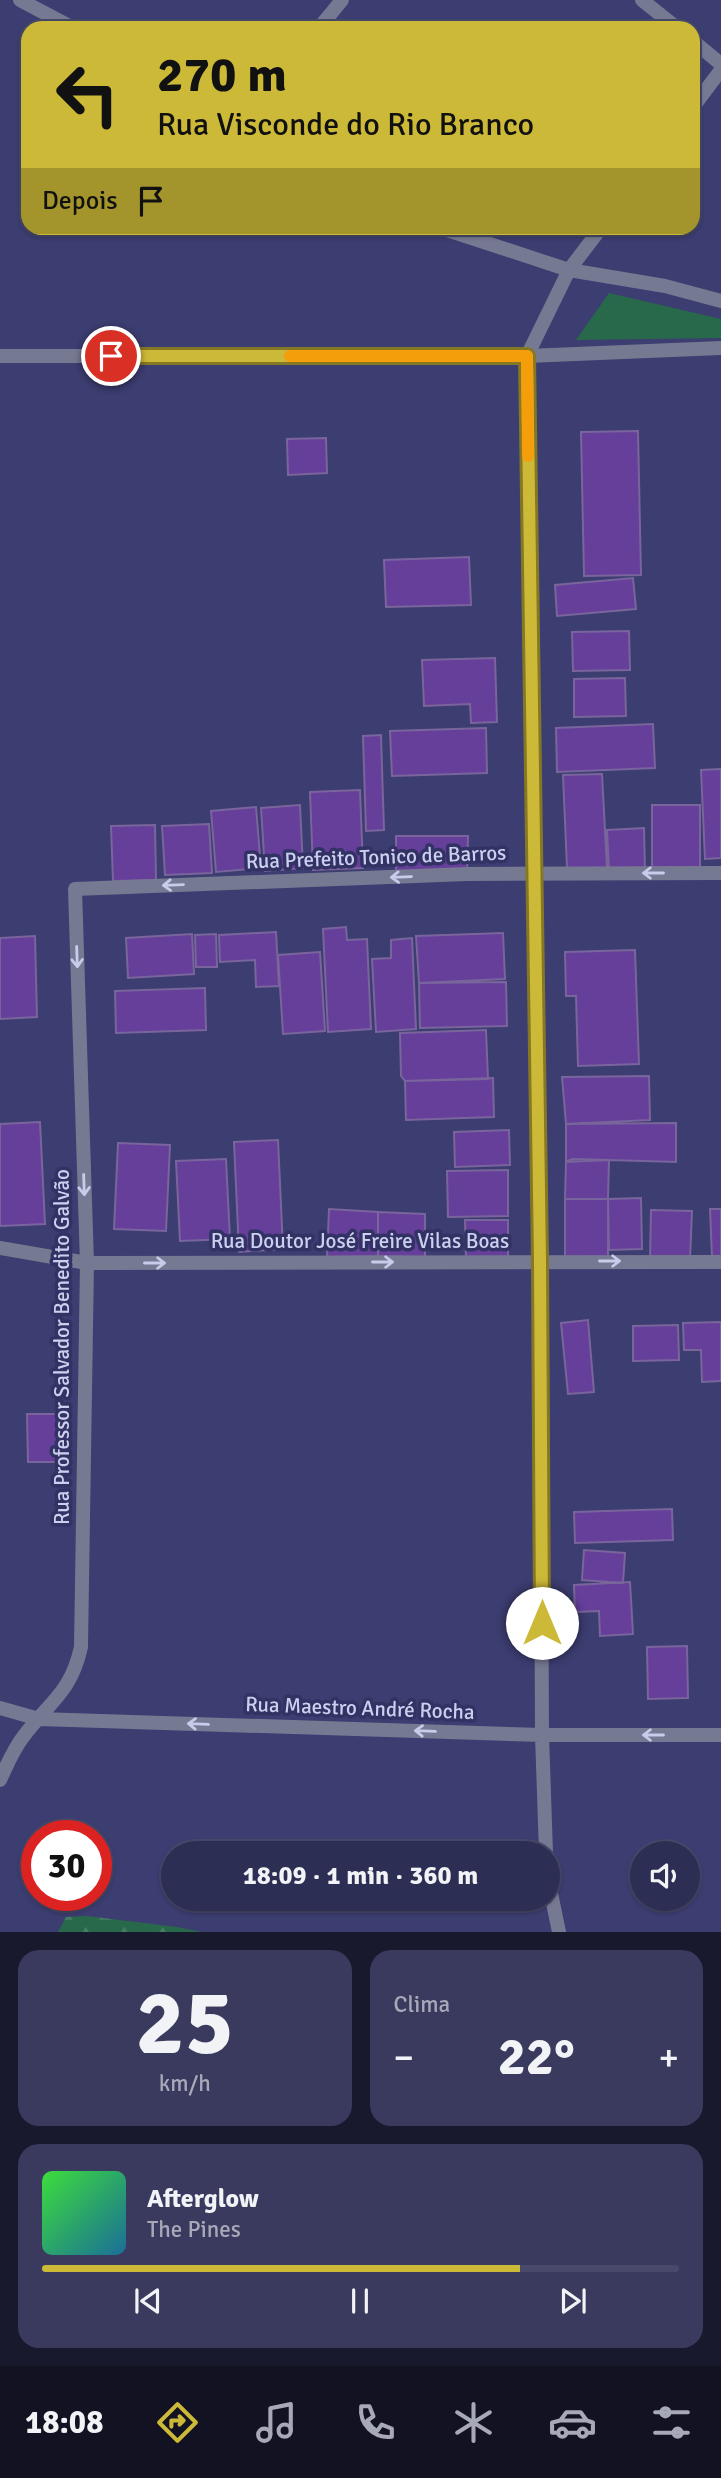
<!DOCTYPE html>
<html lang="pt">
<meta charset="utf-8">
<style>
body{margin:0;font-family:Signika,sans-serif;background:#393a5e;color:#f1f3f6;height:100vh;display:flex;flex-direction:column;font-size:26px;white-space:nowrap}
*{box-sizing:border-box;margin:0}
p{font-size:23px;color:#a7a8b8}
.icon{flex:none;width:38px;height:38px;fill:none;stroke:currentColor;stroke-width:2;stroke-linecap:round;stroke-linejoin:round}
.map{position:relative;height:1932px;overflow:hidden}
.sheet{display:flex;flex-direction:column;gap:18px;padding:18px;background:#19192e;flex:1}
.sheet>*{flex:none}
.hud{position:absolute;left:21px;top:21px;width:679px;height:214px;border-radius:21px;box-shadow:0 2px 5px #0004,0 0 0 2px #484a6b;background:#cdb938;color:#111;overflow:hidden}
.tools{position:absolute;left:630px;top:1841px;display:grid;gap:14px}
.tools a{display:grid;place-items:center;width:70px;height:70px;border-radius:50%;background:#2d2e54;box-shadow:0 2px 5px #0004,0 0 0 2px #484a6b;font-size:35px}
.speed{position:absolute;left:21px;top:1820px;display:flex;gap:14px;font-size:35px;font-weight:700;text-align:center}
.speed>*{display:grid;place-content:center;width:91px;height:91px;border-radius:50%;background:#2d2e54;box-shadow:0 2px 5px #0004,0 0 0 2px #484a6b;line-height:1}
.speed .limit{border:10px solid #d22;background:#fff;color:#111}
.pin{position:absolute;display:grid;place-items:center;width:60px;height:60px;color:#fff;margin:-30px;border:4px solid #fff;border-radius:50%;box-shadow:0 2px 7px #0007}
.me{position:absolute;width:77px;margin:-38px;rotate:0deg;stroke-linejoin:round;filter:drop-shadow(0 0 5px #0008)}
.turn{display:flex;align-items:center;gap:24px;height:147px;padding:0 21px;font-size:32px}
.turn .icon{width:91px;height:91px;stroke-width:2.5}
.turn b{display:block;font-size:49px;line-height:60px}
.then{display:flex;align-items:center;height:66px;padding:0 21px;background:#0003;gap:14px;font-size:26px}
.big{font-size:52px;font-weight:700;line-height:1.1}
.sheet .widget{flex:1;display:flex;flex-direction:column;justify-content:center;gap:10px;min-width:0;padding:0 24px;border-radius:21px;background:#393a5e}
.sheet .dial{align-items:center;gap:0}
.dial b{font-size:91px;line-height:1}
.song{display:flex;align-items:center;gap:21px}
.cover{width:84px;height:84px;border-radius:10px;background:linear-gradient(135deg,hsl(120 70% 55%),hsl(200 70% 35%))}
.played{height:7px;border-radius:4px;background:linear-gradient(90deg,#cdb938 75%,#484a6b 75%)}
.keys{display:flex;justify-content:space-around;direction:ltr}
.heat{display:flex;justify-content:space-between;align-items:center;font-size:38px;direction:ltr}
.sheet .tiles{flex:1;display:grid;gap:18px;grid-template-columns:1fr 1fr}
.widget:last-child{grid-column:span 2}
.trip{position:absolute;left:161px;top:1841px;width:399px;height:70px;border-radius:35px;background:#2d2e54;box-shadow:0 2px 5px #0004,0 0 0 2px #484a6b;font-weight:700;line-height:70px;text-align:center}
.dock{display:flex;height:112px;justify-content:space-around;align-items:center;background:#121222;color:#a7a8b8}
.dock .icon{width:49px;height:49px}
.dock .selected{color:#cdb938}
.dock b{font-size:32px;color:#f1f3f6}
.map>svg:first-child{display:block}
</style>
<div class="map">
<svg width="721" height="1932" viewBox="0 0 721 1932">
<defs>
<pattern id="forest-firs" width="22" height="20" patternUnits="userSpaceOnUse" patternTransform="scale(1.75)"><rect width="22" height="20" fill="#29694b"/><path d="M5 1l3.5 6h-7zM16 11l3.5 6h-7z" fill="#477d65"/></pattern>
</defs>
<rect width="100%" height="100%" fill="#3c3d70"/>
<!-- forest -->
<path fill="url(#forest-firs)" d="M 87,1916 L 177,1927 L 201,1932 L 58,1932 L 66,1917 Z"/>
<!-- green -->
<path fill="#29694b" d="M 609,293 L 721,319 L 721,338 L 576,340 Z"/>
<!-- building -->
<path fill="#653f9a" stroke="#79659c" stroke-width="2" d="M 638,431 L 641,575 L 584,576 L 581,432 Z
M 326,438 L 327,473 L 288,475 L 287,439 Z
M 469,557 L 471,605 L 386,607 L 384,560 Z
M 633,578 L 636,609 L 557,616 L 555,585 Z
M 629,631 L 630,670 L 573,671 L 572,632 Z
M 495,658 L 497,722 L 471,723 L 470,704 L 424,706 L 422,660 Z
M 625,678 L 626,716 L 574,717 L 574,679 Z
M 653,724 L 655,768 L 557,772 L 556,728 Z
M 486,728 L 487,773 L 392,776 L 390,731 Z
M 381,735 L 384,830 L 366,831 L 363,736 Z
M 721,769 L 721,858 L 705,859 L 701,770 Z
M 602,774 L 607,868 L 567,868 L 563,775 Z
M 360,790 L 363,868 L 313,870 L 310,792 Z
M 300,805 L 303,868 L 265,871 L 261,808 Z
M 652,805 L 700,805 L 700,867 L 652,867 Z
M 256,807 L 261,868 L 216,872 L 211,811 Z
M 209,824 L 212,873 L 165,875 L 162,826 Z
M 155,825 L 156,880 L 113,881 L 111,826 Z
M 644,828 L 645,872 L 609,872 L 607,830 Z
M 396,836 L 468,836 L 467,874 L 396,875 Z
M 346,927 L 347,940 L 367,939 L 371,1029 L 328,1032 L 323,929 Z
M 276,932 L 279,986 L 256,987 L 255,960 L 220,962 L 219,935 Z
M 503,933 L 505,979 L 419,983 L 416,936 Z
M 192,934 L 194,974 L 128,978 L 126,938 Z
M 216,934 L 217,967 L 196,967 L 195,935 Z
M 35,936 L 37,1017 L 0,1019 L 0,938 Z
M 412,938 L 416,1029 L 376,1032 L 372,959 L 391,958 L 391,940 Z
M 635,950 L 639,1064 L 578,1066 L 576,996 L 566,996 L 565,952 Z
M 320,952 L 325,1031 L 283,1034 L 278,955 Z
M 506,982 L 507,1026 L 420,1028 L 419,983 Z
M 205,988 L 206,1030 L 116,1033 L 115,991 Z
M 486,1030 L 488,1079 L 405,1081 L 401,1076 L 400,1033 Z
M 649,1076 L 650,1120 L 566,1124 L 562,1077 Z
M 493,1078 L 494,1117 L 406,1120 L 405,1081 Z
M 40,1122 L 45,1224 L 0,1226 L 0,1124 Z
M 676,1123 L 676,1162 L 609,1160 L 566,1162 L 566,1124 Z
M 509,1130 L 510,1165 L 455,1167 L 454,1132 Z
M 278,1140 L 283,1249 L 239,1252 L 234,1142 Z
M 118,1143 L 170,1145 L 166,1231 L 114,1229 Z
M 226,1159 L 230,1239 L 180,1241 L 176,1161 Z
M 572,1159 L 609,1160 L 608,1199 L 565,1199 L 566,1162 Z
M 508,1170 L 508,1216 L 448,1217 L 447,1171 Z
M 641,1198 L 642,1249 L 609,1250 L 608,1199 Z
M 565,1199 L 608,1199 L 608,1258 L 565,1258 Z
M 329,1209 L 378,1212 L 378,1256 L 327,1257 Z
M 710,1209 L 721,1209 L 721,1258 L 712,1258 Z
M 651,1210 L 692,1211 L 690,1260 L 650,1259 Z
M 378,1212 L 425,1214 L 425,1257 L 378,1256 Z
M 465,1220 L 508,1220 L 508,1258 L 466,1258 Z
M 588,1320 L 594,1392 L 568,1394 L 561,1323 Z
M 721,1322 L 721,1381 L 702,1382 L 701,1350 L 684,1350 L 683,1323 Z
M 678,1325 L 679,1360 L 633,1361 L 633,1326 Z
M 27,1414 L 68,1414 L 69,1462 L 28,1462 Z
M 672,1509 L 673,1540 L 575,1543 L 574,1512 Z
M 584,1550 L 625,1553 L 623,1583 L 582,1580 Z
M 630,1582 L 633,1634 L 600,1636 L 599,1611 L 575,1612 L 574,1585 Z
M 687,1646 L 688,1698 L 648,1699 L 647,1647 Z"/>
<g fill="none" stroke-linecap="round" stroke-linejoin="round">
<!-- minor -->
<path stroke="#767992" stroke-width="14" d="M 642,0 L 677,28
M 319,28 L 342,0
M 693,41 L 721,64
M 693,107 L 721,70
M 0,1708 L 39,1719 L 542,1735 L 721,1735
M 0,1780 C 7,1765 13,1750 23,1737 C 49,1702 71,1693 81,1647 L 87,1263
M 546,1853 L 542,1735 L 540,1261 L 527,356 L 569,270 L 601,228
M 548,1879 L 559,1932"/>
<!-- tertiary -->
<path stroke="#767992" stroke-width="14" d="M 20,0 L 73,28
M 441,228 L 569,270 L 665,286 L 721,301
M 0,356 L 527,356 L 721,348
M 0,1248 L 87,1263 L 721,1262
M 87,1263 L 75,889 L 467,874 L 721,873"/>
</g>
<!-- one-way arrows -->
<defs><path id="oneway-shaft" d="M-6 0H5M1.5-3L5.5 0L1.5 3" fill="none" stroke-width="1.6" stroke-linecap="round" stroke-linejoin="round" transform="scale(1.75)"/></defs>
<g stroke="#c8ccea">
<use href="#oneway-shaft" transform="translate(653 873) rotate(180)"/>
<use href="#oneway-shaft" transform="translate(401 877) rotate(178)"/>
<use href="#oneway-shaft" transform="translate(173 885) rotate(178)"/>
<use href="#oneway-shaft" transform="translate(77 957) rotate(88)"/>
<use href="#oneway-shaft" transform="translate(84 1185) rotate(88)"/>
<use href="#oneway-shaft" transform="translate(610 1261)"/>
<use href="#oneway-shaft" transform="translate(383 1262)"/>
<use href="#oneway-shaft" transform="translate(155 1263)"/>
<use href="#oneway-shaft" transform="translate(198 1724) rotate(-178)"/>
<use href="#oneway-shaft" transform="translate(425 1731) rotate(-178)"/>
<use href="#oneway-shaft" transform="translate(653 1735) rotate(-180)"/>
</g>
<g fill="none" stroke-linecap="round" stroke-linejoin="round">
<!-- route casing -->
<g stroke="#857824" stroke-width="18">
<path id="route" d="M 111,356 L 527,356 L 540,1261 L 542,1623"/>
</g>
<!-- route -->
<use href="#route" stroke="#cdb938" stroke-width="12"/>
<!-- slow -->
<path stroke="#f59e0b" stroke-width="12" d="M 290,356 L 527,356 L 528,456"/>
</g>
<g text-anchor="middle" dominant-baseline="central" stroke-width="7" stroke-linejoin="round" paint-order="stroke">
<!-- street labels -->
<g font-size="21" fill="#ccd0ef" stroke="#323264">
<text transform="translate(376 857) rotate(-2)">Rua Prefeito Tonico de Barros</text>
<text x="360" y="1241">Rua Doutor José Freire Vilas Boas</text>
<text transform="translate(62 1347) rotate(-90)">Rua Professor Salvador Benedito Galvão</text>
<text transform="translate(360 1708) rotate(2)">Rua Maestro André Rocha</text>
</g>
</g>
</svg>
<div class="tools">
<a><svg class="icon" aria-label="sound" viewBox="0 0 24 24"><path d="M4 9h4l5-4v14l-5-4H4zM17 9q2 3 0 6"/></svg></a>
</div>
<div class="speed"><div class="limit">30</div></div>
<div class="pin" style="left:111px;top:356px;background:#d93025"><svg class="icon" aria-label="arrive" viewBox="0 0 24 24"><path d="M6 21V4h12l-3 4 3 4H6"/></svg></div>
<svg class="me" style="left:542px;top:1623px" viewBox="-20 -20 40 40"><circle r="19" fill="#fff"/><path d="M0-13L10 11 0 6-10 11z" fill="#cdb938"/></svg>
<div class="trip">18:09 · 1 min · 360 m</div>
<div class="hud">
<div class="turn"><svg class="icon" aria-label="left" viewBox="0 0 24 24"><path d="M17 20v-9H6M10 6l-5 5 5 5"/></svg><div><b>270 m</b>Rua Visconde do Rio Branco</div></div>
<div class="then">Depois<svg class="icon" aria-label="arrive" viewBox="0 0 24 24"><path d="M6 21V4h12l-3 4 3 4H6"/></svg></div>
</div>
</div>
<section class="sheet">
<div class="tiles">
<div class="widget dial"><b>25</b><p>km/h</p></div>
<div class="widget"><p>Clima</p>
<div class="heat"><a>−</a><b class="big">22°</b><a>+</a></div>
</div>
<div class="widget">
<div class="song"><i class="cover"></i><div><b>Afterglow</b><p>The Pines</p></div></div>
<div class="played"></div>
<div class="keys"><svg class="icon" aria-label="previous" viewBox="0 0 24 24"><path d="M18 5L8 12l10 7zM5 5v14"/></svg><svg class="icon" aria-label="pause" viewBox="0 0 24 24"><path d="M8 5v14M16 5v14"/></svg><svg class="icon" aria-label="next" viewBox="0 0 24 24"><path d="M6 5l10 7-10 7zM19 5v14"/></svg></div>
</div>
</div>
</section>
<nav class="dock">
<b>18:08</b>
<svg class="icon selected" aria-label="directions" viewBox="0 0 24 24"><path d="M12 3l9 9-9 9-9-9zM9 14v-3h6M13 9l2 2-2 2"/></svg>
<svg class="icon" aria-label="music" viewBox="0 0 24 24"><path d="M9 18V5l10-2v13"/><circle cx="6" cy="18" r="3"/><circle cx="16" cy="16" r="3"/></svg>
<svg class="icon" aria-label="phone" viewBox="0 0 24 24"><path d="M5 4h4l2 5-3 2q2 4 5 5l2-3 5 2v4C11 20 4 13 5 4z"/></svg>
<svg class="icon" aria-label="climate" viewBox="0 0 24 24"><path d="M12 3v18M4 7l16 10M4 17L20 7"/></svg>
<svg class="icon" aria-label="car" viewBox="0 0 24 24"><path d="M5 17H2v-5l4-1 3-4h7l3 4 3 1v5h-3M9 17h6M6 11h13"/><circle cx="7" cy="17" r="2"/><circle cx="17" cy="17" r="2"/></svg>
<svg class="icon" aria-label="filters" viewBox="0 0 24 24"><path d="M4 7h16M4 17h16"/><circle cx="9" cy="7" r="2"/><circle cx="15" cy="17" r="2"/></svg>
</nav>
